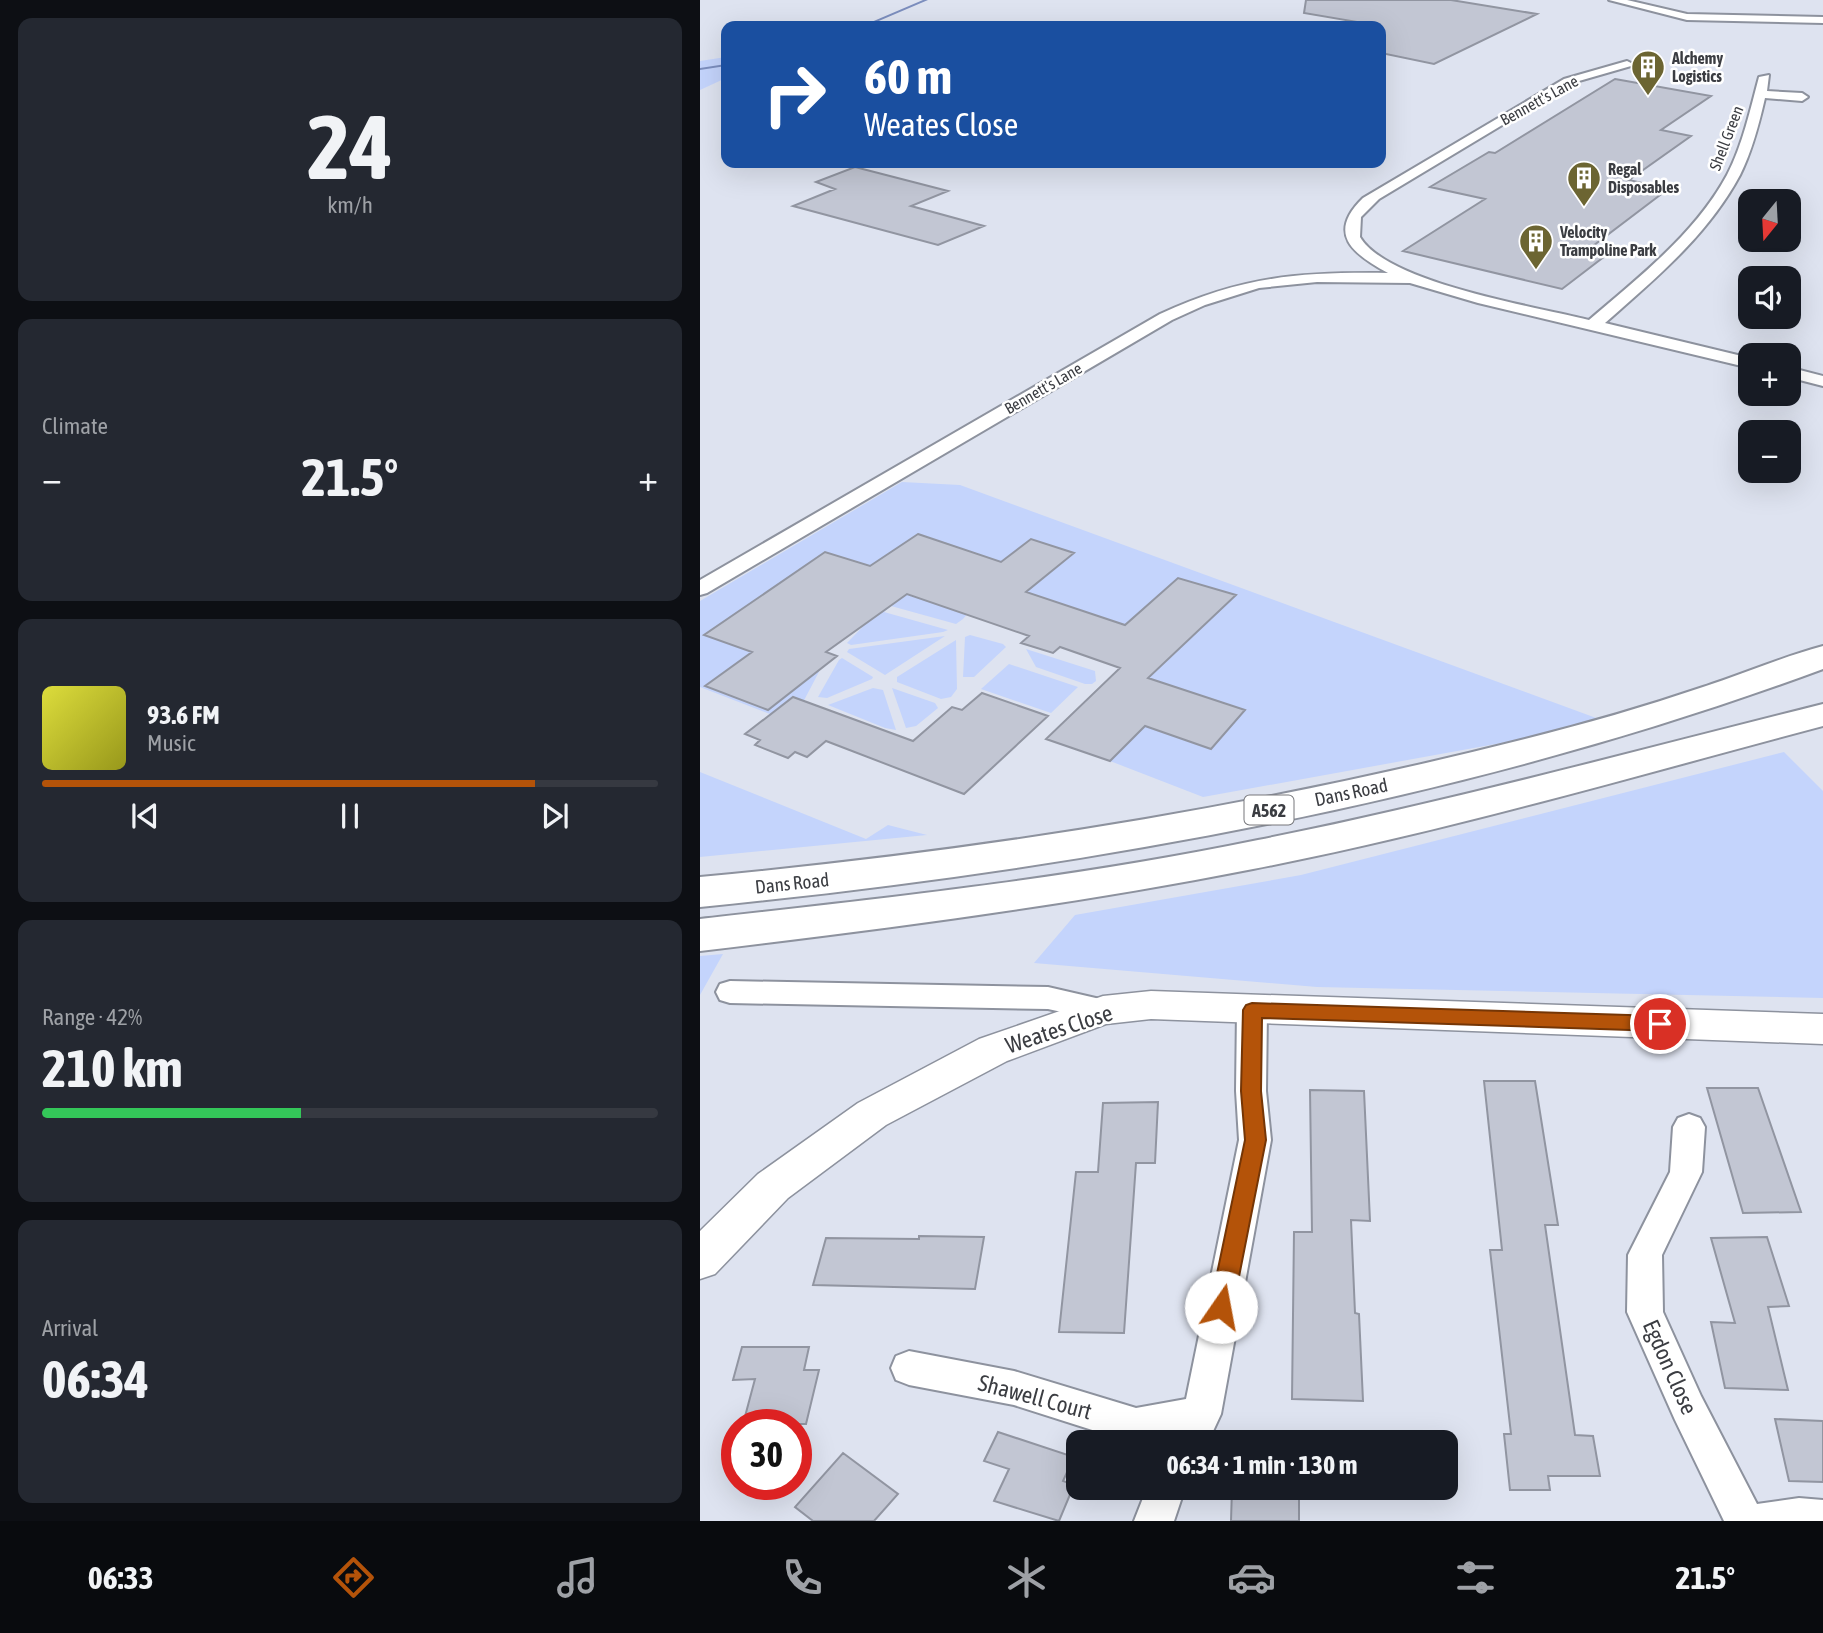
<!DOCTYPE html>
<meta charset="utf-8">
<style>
body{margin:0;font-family:"Asap Condensed",sans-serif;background:#242831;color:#f1f3f6;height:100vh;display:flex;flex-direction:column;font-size:26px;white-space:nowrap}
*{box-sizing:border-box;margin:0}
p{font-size:23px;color:#9ea1a6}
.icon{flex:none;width:38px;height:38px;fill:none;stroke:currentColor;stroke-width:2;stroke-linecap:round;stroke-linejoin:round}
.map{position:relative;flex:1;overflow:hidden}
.panel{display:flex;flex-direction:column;gap:18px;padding:18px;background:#0d0f14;width:700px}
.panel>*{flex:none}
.top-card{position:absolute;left:21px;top:21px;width:665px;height:147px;border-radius:14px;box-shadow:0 7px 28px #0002;background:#1a4fa0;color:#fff;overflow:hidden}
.needle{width:46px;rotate:198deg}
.controls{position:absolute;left:1038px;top:189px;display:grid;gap:14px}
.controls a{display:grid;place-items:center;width:63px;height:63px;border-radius:14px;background:#171b24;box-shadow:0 7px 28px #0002;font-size:35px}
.speed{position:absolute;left:21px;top:1409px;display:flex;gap:14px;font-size:35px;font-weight:700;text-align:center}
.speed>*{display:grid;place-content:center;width:91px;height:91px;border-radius:50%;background:#171b24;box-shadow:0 7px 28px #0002;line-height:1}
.speed .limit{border:10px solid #d22;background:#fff;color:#111}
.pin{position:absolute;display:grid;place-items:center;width:60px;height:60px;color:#fff;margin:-30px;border:4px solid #fff;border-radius:50%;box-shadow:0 2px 7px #0007}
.me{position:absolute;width:77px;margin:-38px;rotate:12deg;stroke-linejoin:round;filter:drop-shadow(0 0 5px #0008)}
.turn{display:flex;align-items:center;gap:24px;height:147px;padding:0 28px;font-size:32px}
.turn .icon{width:91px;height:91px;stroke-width:2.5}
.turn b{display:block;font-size:49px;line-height:60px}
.big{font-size:52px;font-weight:700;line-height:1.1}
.panel .card{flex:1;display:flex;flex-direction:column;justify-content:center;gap:10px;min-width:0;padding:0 24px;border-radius:14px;background:#242831}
.panel .dial{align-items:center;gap:0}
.dial b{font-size:91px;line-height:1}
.song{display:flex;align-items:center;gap:21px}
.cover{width:84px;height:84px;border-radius:10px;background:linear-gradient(135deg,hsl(60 70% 55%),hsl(60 70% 35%))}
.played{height:7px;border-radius:4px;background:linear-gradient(90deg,#b45309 80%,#363941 80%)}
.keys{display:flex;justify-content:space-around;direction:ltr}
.heat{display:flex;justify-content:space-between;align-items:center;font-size:38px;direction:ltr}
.charge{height:10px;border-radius:5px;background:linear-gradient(90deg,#34c759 42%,#363941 0)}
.trip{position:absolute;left:366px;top:1430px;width:392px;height:70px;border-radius:14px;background:#171b24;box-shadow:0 7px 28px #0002;font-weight:700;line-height:70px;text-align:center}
.tab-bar{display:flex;height:112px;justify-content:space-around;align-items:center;background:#090b0e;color:#9ea1a6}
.tab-bar .icon{width:49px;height:49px}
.tab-bar .active{color:#b45309}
.tab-bar b{font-size:32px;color:#f1f3f6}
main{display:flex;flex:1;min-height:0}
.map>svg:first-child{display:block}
</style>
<main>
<section class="panel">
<div class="card dial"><b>24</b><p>km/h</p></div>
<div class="card"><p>Climate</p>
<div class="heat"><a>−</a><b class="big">21.5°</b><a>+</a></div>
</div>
<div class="card">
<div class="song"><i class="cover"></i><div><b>93.6 FM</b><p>Music</p></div></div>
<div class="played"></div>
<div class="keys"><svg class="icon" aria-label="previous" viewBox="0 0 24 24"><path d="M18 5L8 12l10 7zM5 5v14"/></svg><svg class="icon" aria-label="pause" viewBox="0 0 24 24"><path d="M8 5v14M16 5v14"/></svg><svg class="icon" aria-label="next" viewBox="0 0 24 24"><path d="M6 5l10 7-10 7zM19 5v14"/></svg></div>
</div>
<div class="card"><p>Range · 42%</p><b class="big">210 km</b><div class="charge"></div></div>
<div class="card"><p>Arrival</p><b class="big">06:34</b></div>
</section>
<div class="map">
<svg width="1123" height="1521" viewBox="0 0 1123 1521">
<rect width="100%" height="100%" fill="#dee3f0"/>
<!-- green -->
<path fill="#c4d4fc" d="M 26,57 L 26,78 L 0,90 L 0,61 Z
M 202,482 L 260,485 L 918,726 L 868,731 L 503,797 L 410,761 L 445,726 L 511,748 L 545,711 L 428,672 L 433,667 L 454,673 L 535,595 L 478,578 L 425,625 L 326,592 L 374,553 L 331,539 L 263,619 L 256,624 L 191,606 L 184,612 L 248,630 L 243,632 L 151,645 L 147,643 L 176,613 L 89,618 L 49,604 L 5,635 L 52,652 L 6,686 L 121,668 L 100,708 L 85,703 L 70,714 L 0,687 L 0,601 Z
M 270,635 L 303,644 L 306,647 L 274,677 L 263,677 L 265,637 Z
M 245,636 L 185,675 L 147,652 L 149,649 Z
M 256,640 L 257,689 L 251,697 L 241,699 L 197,682 L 197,677 Z
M 326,649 L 395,671 L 396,681 L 392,684 L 385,684 L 336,667 Z
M 142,658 L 173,677 L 172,679 L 127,698 L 118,697 L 139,660 Z
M 309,664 L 378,687 L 351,713 L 281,689 Z
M 173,688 L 183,690 L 196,730 L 185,728 L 128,705 Z
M 192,688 L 235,703 L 238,708 L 216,726 L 206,728 Z
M 1084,752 L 1123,791 L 1123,998 L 617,987 L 334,963 L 375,915 L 601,875 Z
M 0,772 L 166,839 L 188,825 L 227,835 L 0,857 Z
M 23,954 L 0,995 L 0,956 Z"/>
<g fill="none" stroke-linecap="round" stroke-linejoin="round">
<!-- stream -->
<path fill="#7c8ebe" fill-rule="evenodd" d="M 223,0 L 228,0 L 167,26 L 162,26 Z
M 26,64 L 26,66 L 0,70 L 0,68 Z"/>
</g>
<!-- building -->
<path fill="#c2c6d3" stroke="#9195a1" stroke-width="2" d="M 606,0 L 751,0 L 837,14 L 734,64 L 681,53 L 681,26 L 604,13 Z
M 915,79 L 1011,96 L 961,130 L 991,136 L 929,180 L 968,189 L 889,249 L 909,253 L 862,289 L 703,251 L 785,199 L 730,187 L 789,152 L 795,153 Z
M 155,167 L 248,191 L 211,206 L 284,226 L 238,245 L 93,206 L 135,189 L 116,182 Z
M 218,534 L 301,562 L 331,539 L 374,553 L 326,592 L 425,625 L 478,578 L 536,595 L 448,678 L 545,710 L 511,749 L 445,726 L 410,761 L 346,739 L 420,668 L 360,647 L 353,653 L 321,643 L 329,636 L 207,594 L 126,652 L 137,656 L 68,710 L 5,686 L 52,652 L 4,635 L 125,552 L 170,566 Z
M 282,693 L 348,716 L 264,794 L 126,741 L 107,757 L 95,752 L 88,758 L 55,745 L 60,740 L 45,734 L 93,697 L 213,741 L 252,707 L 262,710 Z
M 784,1081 L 835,1081 L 858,1225 L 845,1225 L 875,1435 L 893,1436 L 900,1476 L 848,1476 L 850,1490 L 810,1490 L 804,1434 L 811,1434 L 790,1250 L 802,1250 Z
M 1007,1088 L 1058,1088 L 1101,1212 L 1043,1213 Z
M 610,1090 L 664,1091 L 670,1221 L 651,1220 L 655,1313 L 659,1314 L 663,1401 L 592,1399 L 594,1232 L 612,1232 Z
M 458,1102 L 455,1163 L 436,1163 L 424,1333 L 359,1332 L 376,1172 L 398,1172 L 403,1103 Z
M 219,1236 L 284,1237 L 275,1289 L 113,1285 L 126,1238 L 219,1239 Z
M 1067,1237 L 1089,1306 L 1068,1307 L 1088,1390 L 1025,1388 L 1011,1322 L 1035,1323 L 1011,1238 Z
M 42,1347 L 109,1347 L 104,1370 L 119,1370 L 106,1424 L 43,1424 L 55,1379 L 33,1380 Z
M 1075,1419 L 1123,1421 L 1123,1482 L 1089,1481 Z
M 298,1432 L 374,1457 L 363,1481 L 374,1485 L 359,1521 L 294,1501 L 309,1469 L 284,1461 Z
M 143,1453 L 198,1494 L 174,1521 L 113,1521 L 95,1507 Z
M 532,1488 L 599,1488 L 599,1521 L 531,1521 Z"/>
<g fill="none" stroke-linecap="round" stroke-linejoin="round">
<!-- minor casing -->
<g stroke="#8d929e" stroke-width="4">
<path id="minor" d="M 909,0 L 927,0 L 987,14 L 1123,17 L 1123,23 L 987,20 Z
M 927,61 L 933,64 L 931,66 L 872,83 L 679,199 L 661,217 L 660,237 C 687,283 837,307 889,320 C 939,277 995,234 1027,175 C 1043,144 1050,110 1059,77 L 1069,75 L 1067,91 L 1102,93 L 1108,97 L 1102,101 L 1065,98 C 1059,124 1052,151 1040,175 C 1008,235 955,279 905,323 L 1050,358 L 1050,368 L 778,303 L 710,283 L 617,282 L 559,288 L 505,305 L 472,320 L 7,593 L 0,595 L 0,580 L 460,314 C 542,276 600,272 688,273 C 653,254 626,234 663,198 L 864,79 Z
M 1088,367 L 1123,376 L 1123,386 L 1088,377 Z
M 30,981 L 348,987 L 413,1002 L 418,1010 L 413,1018 L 403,1021 L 348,1009 L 30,1003 L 20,1000 L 16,992 L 20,984 Z
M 552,999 L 562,1002 L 567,1010 L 566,1091 L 571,1140 L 521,1414 L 508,1442 L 469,1442 L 471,1437 L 430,1442 L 314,1405 L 209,1385 L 196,1380 L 191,1368 L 196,1356 L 209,1351 L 314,1371 L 436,1408 L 486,1399 L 539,1140 L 536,1091 L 537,1010 L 542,1002 Z
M 989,1114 L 1000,1118 L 1005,1127 L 1002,1172 L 962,1255 L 963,1312 L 1001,1396 L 1057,1504 L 1099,1498 L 1123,1500 L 1123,1521 L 1024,1521 L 975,1420 L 927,1312 L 928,1255 L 970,1172 L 973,1127 L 978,1118 Z
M 447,1488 L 485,1488 L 474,1521 L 434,1521 Z"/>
</g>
<!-- tertiary casing -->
<g stroke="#8d929e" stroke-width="3">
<path id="tertiary" d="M 451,991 L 1123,1014 L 1123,1044 L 451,1019 L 406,1024 L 307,1061 L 186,1125 L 88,1198 L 15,1274 L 0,1279 L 0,1231 L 58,1174 L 158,1103 L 279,1039 L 403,996 Z"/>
</g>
<!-- primary casing -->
<g stroke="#8d929e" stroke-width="4">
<path id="primary" d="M 1123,646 L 1123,669 C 764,802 380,869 0,907 L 0,877 C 278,851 554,808 825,739 C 885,724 944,707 1003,687 C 1043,674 1082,657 1123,646 Z
M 1123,704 L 1123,726 C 934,776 745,832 553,869 C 370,905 185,929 0,951 L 0,919 C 187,898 374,878 558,840 C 748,802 935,751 1123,704 Z"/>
</g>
<!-- minor -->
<use href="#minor" fill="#fff" fill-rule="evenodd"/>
<!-- tertiary -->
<use href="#tertiary" fill="#fff" fill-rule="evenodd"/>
<!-- primary -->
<use href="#primary" fill="#fff" fill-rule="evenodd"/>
</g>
<!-- route -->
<path fill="#b45309" stroke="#753606" stroke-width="2" d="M 552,1003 L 960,1016 L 966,1019 L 969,1024 L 966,1029 L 960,1031 L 562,1018 L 561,1091 L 566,1140 L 533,1307 L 529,1314 L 521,1317 L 513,1314 L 510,1307 L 545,1140 L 541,1091 L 543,1010 L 546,1005 Z"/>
<!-- icons -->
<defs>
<g id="building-pin" transform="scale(1.75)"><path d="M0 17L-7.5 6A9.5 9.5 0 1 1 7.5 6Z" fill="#6c6532" stroke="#fff"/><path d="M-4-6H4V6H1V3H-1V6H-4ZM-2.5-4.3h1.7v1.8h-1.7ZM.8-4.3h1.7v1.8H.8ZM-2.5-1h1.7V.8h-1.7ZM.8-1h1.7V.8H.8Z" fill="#fff"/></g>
</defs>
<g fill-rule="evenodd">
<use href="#building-pin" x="948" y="67"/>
<use href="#building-pin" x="884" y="178"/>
<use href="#building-pin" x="836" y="241"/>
</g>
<g text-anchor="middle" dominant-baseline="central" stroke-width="5" stroke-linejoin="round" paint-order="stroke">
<!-- far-poi labels -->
<g font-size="16" font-weight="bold" fill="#3b3d42" stroke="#fff" text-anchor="start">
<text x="972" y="58">Alchemy<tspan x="972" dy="18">Logistics</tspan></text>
<text x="908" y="169">Regal<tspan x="908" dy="18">Disposables</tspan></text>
<text x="860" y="232">Velocity<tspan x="860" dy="18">Trampoline Park</tspan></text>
</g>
<!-- far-street labels -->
<g font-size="16" fill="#3b3d42" stroke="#fff">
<text transform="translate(839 100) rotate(-29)">Bennett's Lane</text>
<text transform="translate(1026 138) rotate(-69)">Shell Green</text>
<text transform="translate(343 388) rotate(-30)">Bennett's Lane</text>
</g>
<!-- shield labels -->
<rect fill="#fff" stroke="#76777b" stroke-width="2" x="544.5" y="795.5" width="49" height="29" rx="5"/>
<g font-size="18" font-weight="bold" fill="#3b3d42">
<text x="569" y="810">A562</text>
</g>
<!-- street labels -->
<g font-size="19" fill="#3b3d42" stroke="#fff">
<text transform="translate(651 792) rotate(-12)">Dans Road</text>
<text transform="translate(92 883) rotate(-6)">Dans Road</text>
</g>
<!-- near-street labels -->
<g font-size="23" fill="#3b3d42" stroke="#fff">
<text transform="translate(359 1029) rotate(-18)">Weates Close</text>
<text transform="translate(970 1367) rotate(66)">Egdon Close</text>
<text transform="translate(335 1397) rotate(15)">Shawell Court</text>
</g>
</g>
</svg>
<div class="controls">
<a><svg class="needle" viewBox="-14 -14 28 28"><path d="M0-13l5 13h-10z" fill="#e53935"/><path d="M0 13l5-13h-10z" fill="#9ea1a6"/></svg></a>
<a><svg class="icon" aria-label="sound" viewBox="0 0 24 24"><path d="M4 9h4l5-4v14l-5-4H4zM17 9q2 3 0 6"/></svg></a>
<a>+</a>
<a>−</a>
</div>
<div class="speed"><div class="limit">30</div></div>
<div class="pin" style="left:960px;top:1024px;background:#d93025"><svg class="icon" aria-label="arrive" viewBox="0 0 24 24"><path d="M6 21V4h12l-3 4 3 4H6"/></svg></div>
<svg class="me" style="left:521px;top:1307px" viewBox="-20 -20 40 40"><circle r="19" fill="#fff"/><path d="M0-13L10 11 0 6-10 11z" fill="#b45309"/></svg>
<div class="trip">06:34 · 1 min · 130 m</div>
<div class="top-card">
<div class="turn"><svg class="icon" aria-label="right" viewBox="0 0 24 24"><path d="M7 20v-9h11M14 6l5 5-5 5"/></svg><div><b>60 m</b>Weates Close</div></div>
</div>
</div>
</main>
<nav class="tab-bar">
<b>06:33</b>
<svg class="icon active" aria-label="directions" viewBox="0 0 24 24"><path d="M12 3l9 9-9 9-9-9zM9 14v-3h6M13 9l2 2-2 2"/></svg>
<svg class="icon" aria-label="music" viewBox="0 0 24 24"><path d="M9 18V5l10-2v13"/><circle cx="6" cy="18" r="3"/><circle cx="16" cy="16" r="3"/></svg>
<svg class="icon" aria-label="phone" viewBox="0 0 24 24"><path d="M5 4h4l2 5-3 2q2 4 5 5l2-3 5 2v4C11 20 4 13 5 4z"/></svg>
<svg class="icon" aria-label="climate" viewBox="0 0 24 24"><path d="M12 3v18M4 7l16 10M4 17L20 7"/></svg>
<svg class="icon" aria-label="car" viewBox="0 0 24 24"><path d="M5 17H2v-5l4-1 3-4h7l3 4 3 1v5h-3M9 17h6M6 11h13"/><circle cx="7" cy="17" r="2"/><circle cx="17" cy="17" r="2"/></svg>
<svg class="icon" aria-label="filters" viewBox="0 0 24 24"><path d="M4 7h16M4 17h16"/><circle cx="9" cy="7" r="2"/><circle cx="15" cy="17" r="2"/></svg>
<b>21.5°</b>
</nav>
